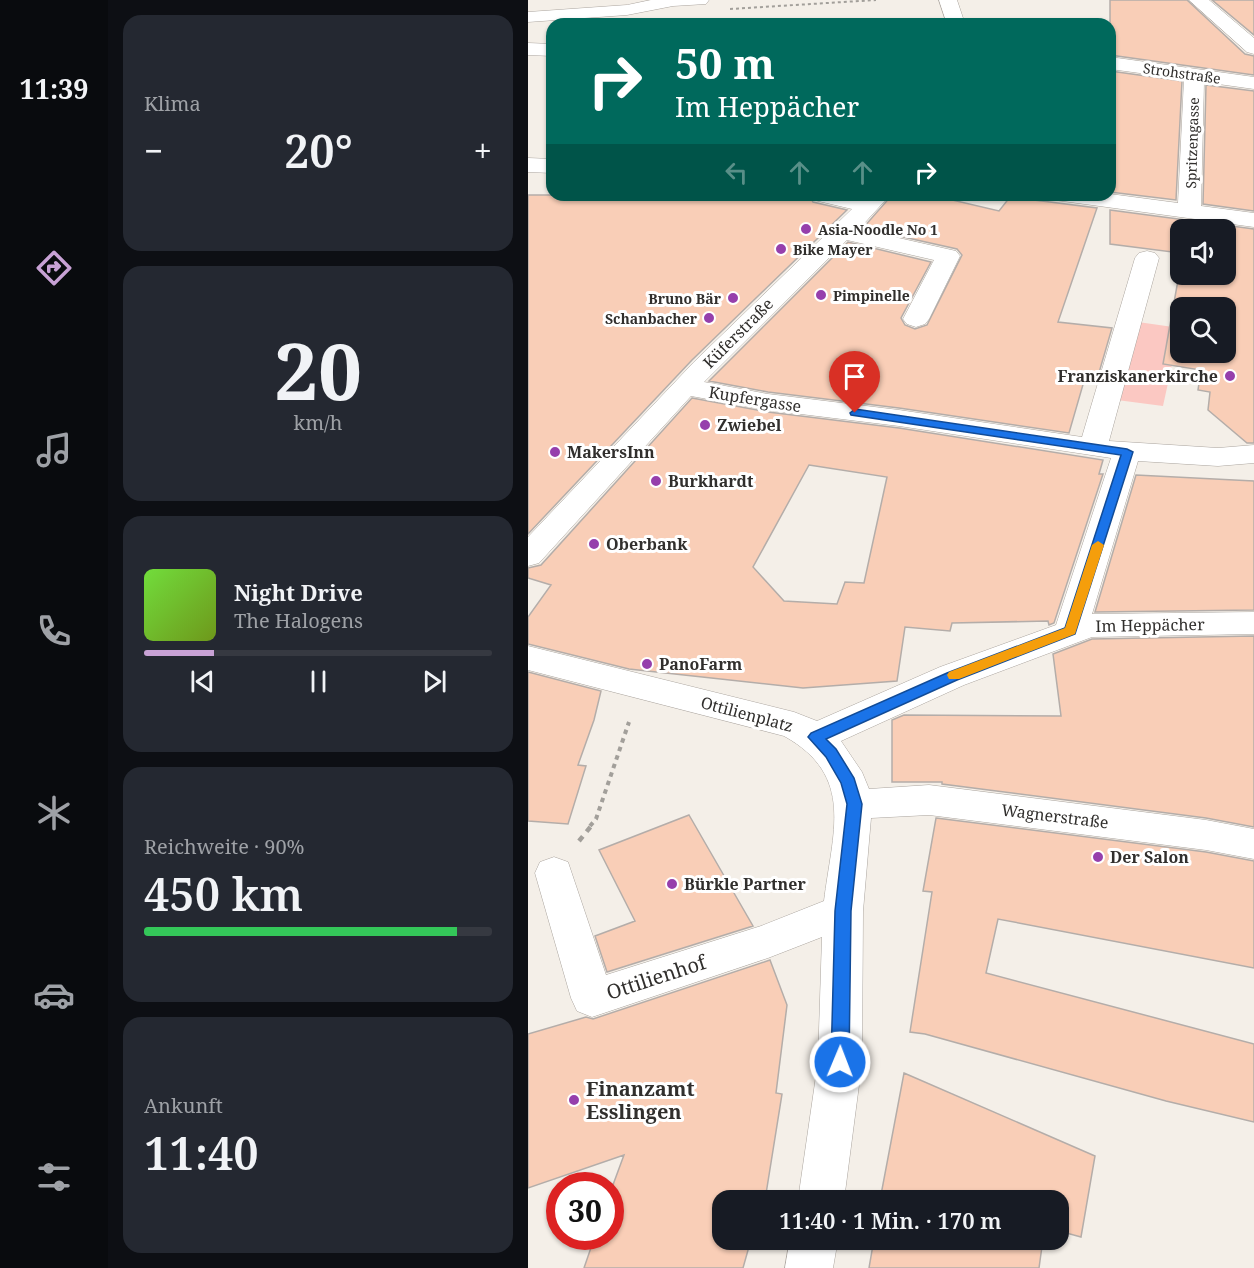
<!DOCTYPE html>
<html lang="de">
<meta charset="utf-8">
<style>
body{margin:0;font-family:"Noto Serif",serif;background:#242831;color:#f1f3f6;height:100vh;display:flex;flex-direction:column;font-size:22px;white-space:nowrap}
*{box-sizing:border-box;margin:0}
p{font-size:20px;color:#9ea1a6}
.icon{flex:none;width:33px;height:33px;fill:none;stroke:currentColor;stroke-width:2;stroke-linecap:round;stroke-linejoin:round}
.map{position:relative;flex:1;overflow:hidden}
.drawer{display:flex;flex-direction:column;gap:15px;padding:15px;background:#0d0f14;width:420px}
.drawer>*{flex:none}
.banner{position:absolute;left:18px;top:18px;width:570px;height:183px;border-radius:18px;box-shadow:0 2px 4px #0004;background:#00695c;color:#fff;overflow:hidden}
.fabs{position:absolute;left:642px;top:219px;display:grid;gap:12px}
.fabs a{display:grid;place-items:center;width:66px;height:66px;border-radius:12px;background:#171b24;box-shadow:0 2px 4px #0004;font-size:30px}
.speed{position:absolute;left:18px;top:1172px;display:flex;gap:12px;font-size:30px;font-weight:700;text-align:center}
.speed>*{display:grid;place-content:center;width:78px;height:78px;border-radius:50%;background:#171b24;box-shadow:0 2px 4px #0004;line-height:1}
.speed .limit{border:9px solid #d22;background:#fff;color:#111}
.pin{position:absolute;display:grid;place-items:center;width:51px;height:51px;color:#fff;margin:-62px -26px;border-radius:50% 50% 50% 0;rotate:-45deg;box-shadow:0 0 6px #0007}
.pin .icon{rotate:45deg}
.me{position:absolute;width:66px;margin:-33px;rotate:1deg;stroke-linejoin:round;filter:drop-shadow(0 0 4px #0008)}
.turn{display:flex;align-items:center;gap:21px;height:126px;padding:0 30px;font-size:27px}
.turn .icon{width:78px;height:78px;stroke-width:2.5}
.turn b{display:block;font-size:42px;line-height:51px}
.lanes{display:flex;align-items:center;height:57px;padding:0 30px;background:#0003;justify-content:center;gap:30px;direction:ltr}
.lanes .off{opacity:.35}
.big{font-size:45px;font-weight:600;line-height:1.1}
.drawer .card{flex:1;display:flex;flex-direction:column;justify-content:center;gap:9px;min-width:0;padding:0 21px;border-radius:18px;background:#242831}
.drawer .dial{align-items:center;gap:0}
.dial b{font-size:78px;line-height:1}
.song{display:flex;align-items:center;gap:18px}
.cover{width:72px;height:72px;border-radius:9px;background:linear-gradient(135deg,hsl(100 70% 55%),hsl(80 70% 35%))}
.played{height:6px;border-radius:3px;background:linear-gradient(90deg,#c8a2d5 20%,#363941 20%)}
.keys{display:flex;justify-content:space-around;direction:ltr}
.heat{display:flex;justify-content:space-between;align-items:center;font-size:33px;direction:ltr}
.charge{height:9px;border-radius:4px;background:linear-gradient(90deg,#34c759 90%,#363941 0)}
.trip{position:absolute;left:184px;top:1190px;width:357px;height:60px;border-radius:18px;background:#171b24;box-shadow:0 2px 4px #0004;font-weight:600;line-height:60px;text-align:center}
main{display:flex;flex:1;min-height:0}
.menu{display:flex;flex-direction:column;width:108px;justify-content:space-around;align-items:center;background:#090b0e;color:#9ea1a6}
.menu .icon{width:42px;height:42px}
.menu .current{color:#c8a2d5}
.menu b{font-size:27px;color:#f1f3f6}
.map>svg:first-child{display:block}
</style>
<main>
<nav class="menu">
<b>11:39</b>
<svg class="icon current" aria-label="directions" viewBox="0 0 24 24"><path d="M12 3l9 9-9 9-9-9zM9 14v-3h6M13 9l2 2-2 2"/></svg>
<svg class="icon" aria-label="music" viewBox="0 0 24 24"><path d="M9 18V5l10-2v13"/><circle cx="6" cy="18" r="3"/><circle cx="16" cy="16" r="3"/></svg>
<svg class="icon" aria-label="phone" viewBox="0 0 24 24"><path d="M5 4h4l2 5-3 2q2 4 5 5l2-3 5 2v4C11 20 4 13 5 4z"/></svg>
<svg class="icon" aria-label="climate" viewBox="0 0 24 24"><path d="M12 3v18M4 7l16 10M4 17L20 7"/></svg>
<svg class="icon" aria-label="car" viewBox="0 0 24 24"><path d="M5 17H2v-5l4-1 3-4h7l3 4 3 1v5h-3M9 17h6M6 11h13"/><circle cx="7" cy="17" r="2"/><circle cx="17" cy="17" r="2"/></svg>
<svg class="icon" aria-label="filters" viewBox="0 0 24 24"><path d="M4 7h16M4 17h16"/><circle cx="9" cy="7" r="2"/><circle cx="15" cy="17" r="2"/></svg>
</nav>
<section class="drawer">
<div class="card"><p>Klima</p>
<div class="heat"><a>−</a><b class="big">20°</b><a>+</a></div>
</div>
<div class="card dial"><b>20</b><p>km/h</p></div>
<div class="card">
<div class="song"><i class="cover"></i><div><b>Night Drive</b><p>The Halogens</p></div></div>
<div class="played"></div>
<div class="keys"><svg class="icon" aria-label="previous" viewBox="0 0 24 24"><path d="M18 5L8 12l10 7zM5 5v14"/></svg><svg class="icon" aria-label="pause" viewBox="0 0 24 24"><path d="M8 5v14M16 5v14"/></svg><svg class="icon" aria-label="next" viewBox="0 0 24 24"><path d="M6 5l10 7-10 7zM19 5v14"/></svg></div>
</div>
<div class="card"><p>Reichweite · 90%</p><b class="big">450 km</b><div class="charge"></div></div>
<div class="card"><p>Ankunft</p><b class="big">11:40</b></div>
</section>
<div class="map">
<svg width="726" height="1268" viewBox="0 0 726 1268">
<rect width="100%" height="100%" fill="#f4efe8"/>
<!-- green -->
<path fill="#fbc8c2" d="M 610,322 L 652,328 L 635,406 L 589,400 Z"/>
<!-- building -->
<path fill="#f9ceb7" stroke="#b4ada9" stroke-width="1.5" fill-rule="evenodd" d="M 582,0 L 659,0 L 717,54 L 726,56 L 726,75 L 582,55 Z
M 684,0 L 726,0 L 726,35 Z
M 582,71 L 654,81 L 648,200 L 582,192 Z
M 678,85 L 726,91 L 726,211 L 675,204 Z
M 0,195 L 281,195 L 285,202 L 319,210 L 164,360 L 0,534 Z
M 364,195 L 403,195 L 471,211 L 482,197 L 569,208 L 530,322 L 584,328 L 568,383 L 556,381 L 541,433 L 371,408 L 240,392 L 181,381 L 320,242 L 403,262 L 373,318 L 377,325 L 387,329 L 399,325 L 434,255 L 429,249 L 335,228 Z
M 582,210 L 726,229 L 726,443 L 719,443 L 680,410 L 682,392 L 670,390 L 673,370 L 635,364 L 652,269 L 652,274 L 698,274 L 698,230 L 652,230 L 652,253 L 582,244 ZM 652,308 L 698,308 L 698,352 L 652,352 Z
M 164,398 L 240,412 L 371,428 L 575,460 L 571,474 L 575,474 L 526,623 L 521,625 L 520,621 L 424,623 L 422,631 L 377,627 L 369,681 L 275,688 L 101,669 L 0,644 L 0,617 L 23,585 L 0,578 L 0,568 L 13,565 ZM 281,465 L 359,477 L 336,583 L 317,582 L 309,604 L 256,601 L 225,567 Z
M 608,475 L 726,481 L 726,610 L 567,612 Z
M 726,636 L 726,827 L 678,818 L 414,784 L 414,782 L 364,782 L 364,720 L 376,715 L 533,716 L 525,654 L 564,639 Z
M 0,672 L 73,691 L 66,720 L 50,765 L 58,766 L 40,824 L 0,821 Z
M 161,815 L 225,926 L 79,972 L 67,936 L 107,921 L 71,850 Z
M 408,818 L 678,852 L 726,861 L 726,968 L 470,919 L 458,973 L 726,1044 L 726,1122 L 638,1101 L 397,1034 L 382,1032 L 404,892 L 395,891 Z
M 242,960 L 259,1005 L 248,1093 L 254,1094 L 237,1200 L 195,1200 L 195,1239 L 230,1239 L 229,1244 L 222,1243 L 215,1268 L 56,1268 L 67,1236 L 82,1236 L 82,1193 L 96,1155 L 0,1188 L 0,1034 L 58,1017 L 65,1019 Z
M 376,1073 L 567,1156 L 553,1237 L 531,1231 L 531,1200 L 352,1200 Z
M 346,1239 L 515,1239 L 511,1268 L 341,1268 Z"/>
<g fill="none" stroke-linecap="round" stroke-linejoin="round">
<!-- minor casing -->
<g stroke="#aba59f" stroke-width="1">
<path id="minor" d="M 123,0 L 181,0 L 178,4 L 145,6 L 99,15 L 0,22 L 0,12 L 99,5 Z
M 411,0 L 429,0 L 437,24 L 419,24 Z
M 661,0 L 681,0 L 726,38 L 726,54 L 719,52 Z
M 0,43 L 24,44 L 24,56 L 0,55 Z
M 582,57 L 726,77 L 726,89 L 676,82 L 673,206 L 726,213 L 726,227 L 527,200 L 524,195 L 582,194 L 650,203 L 656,79 L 582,69 Z
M 0,158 L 24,159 L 24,173 L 0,172 Z
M 283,195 L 322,195 L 335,198 L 338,195 L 362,195 L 331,229 L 428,251 L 432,256 L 401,319 L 397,324 L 388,327 L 379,324 L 375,319 L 406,260 L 319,240 L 176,382 L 240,394 L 371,410 L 554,437 L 607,258 L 611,253 L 619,251 L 627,253 L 631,258 L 581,441 L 690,448 L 726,445 L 726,463 L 690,466 L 610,461 L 564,614 L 726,612 L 726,634 L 564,637 L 436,685 L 313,741 L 334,772 L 341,789 L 401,785 L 678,820 L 726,829 L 726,859 L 678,850 L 401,815 L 343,818 L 335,911 L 334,1062 L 316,1200 L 270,1200 L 290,1062 L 294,937 L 240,958 L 64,1017 L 49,1011 L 43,998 L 7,873 L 12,862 L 26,857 L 40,862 L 78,975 L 233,926 L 296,901 C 304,833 328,776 256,736 L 0,670 L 0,646 L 266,712 L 289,721 L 412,667 L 528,625 L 583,458 L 371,426 L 240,410 L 163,396 L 11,563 L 0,566 L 0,537 L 166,362 L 324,209 L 286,200 Z
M 262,1239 L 310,1239 L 305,1268 L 257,1268 Z"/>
</g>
<!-- path-far2 -->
<path stroke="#a29f9a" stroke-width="2" stroke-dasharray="3 3" stroke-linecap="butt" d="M 202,9 L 348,0"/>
<!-- path-far1 -->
<path stroke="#a29f9a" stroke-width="4" stroke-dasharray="4.5 4.5" stroke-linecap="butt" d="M 62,826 L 68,819 L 101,722"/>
<!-- path -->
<path stroke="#a29f9a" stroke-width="4.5" stroke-dasharray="6 6" stroke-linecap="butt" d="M 51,841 L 64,825"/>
<!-- minor -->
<use href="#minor" fill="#fff" fill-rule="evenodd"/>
</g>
<!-- route -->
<path fill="#1a73e8" stroke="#114b97" stroke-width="1.5" d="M 327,409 L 599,449 L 605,452 L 547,634 L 429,680 L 298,739 L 308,749 L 326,778 L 334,804 L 323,911 L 321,1062 L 318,1068 L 312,1071 L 306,1068 L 303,1062 L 307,911 L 319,804 L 313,783 L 298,757 L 280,737 L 283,733 L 419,673 L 537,628 L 593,455 L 323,415 L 322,413 Z"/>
<!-- slow -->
<path fill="#f59e0b" d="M 570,541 L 576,545 L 547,634 L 431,679 L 421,679 L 419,675 L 421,672 L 537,628 L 564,545 Z"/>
<!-- markers -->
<g fill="#963fac" stroke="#fff" stroke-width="2">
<circle cx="278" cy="229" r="6"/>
<circle cx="253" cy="249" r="6"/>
<circle cx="293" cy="295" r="6"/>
<circle cx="205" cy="298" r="6"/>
<circle cx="181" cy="318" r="6"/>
<circle cx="702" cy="376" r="6"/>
<circle cx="177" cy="425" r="6"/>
<circle cx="27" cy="452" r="6"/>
<circle cx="128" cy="481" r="6"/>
<circle cx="66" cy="544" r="6"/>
<circle cx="119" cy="664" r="6"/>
<circle cx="570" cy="857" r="6"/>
<circle cx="144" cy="884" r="6"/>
<circle cx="46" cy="1100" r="6"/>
</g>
<g text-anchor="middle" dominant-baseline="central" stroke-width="6" stroke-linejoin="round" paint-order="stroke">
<!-- far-street labels -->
<g font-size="14" fill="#312f2d" stroke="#fff">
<text transform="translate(654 73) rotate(8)">Strohstraße</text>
<text transform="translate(664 143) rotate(-88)">Spritzengasse</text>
</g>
<!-- far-poi labels -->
<g font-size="14" font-weight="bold" fill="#312f2d" stroke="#fff" text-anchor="start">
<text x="290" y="229">Asia-Noodle No 1</text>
<text x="265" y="249">Bike Mayer</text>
<text x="305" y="295">Pimpinelle</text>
<text x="193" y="298" text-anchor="end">Bruno Bär</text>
<text x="169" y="318" text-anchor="end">Schanbacher</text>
</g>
<!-- street labels -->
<g font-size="16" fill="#312f2d" stroke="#fff">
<text transform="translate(210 333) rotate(-45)">Küferstraße</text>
<text transform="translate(227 399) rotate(9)">Kupfergasse</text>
<text transform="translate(622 625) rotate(-1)">Im Heppächer</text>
<text transform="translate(219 714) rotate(15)">Ottilienplatz</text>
<text transform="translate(527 816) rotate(7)">Wagnerstraße</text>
</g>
<!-- poi labels -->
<g font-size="16" font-weight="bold" fill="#312f2d" stroke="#fff" text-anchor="start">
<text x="690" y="376" text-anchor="end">Franziskanerkirche</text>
<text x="189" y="425">Zwiebel</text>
<text x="39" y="452">MakersInn</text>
<text x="140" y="481">Burkhardt</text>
<text x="78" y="544">Oberbank</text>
<text x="131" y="664">PanoFarm</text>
<text x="582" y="857">Der Salon</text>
<text x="156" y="884">Bürkle Partner</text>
</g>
<!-- near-street labels -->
<g font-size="20" fill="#312f2d" stroke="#fff">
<text transform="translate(128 977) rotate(-18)">Ottilienhof</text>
</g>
<!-- near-poi labels -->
<g font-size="20" font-weight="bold" fill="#312f2d" stroke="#fff" text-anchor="start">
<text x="58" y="1088">Finanzamt<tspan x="58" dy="23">Esslingen</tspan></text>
</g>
</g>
</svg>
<div class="fabs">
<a><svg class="icon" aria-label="sound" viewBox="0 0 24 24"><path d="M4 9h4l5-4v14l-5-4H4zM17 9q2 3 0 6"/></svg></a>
<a><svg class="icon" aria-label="search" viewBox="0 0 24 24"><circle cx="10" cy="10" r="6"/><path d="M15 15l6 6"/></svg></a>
</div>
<div class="speed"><div class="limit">30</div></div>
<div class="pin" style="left:327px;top:413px;background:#d93025"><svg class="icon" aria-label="arrive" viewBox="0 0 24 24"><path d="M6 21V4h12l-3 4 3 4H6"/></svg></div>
<svg class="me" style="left:312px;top:1062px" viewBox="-20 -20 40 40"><circle r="17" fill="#1a73e8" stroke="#fff" stroke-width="3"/><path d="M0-11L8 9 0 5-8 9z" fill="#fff"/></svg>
<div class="trip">11:40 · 1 Min. · 170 m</div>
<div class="banner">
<div class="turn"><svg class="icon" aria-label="right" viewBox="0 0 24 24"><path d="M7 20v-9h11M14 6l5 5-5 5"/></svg><div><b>50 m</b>Im Heppächer</div></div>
<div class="lanes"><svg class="icon off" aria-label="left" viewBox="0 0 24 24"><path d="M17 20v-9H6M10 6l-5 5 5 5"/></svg><svg class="icon off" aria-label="ahead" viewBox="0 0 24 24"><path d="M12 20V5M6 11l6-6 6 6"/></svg><svg class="icon off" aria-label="ahead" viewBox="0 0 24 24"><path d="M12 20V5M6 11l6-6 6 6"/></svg><svg class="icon" aria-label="right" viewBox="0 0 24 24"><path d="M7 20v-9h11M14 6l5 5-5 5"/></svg></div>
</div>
</div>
</main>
